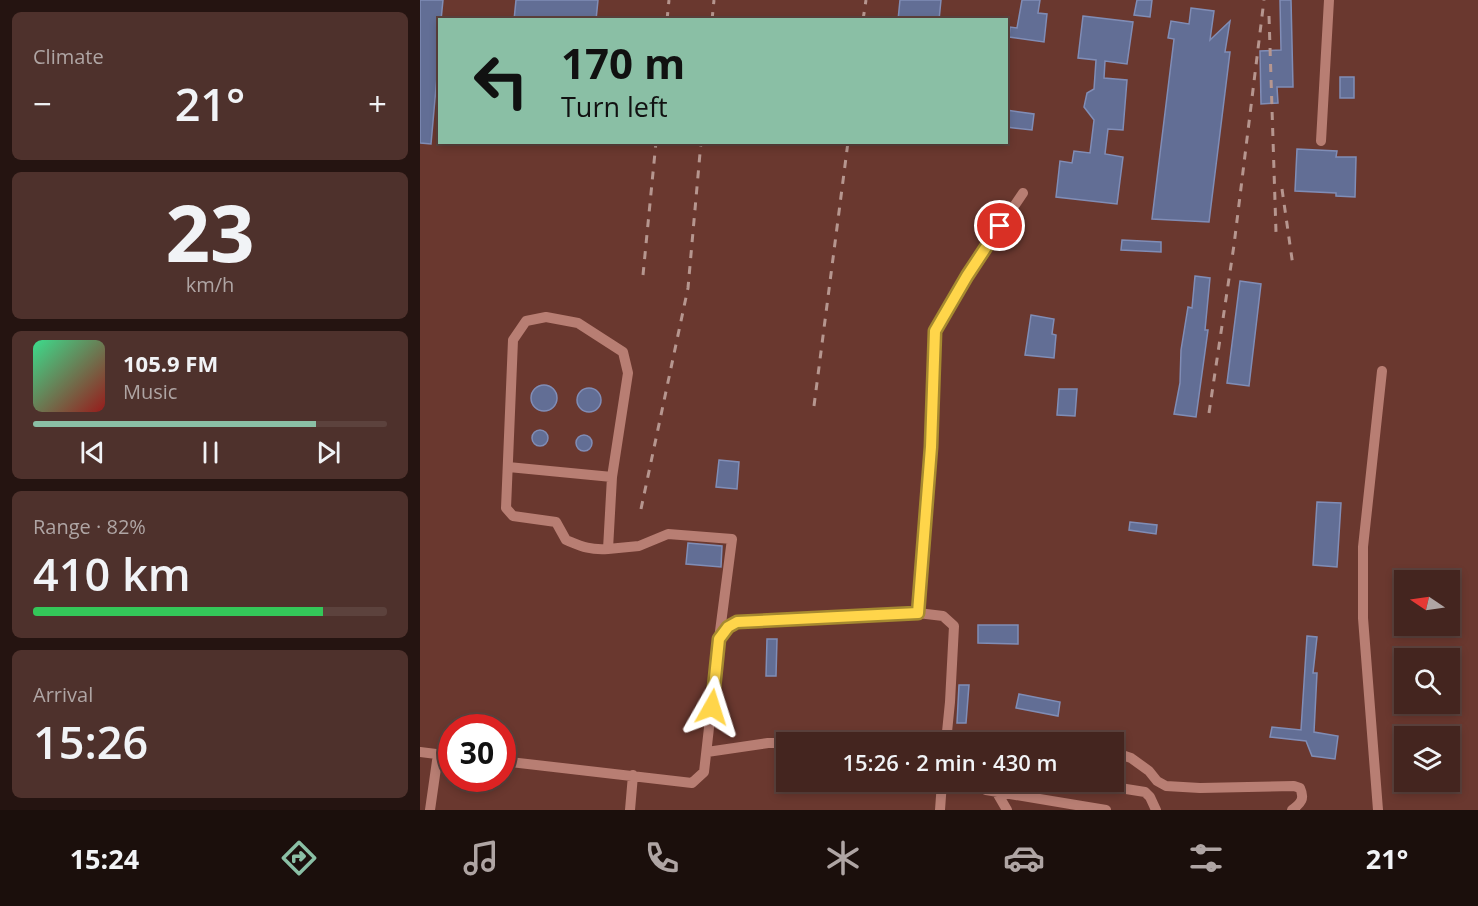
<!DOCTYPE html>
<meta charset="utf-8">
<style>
body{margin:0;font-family:"Open Sans",sans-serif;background:#4e312c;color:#f1f3f6;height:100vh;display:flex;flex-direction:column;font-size:22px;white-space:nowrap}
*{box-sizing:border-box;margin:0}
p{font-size:20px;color:#afa5a4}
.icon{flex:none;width:33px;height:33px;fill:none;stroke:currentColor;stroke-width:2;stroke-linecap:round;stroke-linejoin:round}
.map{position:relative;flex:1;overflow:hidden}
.drawer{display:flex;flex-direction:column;gap:12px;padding:12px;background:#251411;width:420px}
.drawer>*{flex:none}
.hud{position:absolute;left:18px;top:18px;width:570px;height:126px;border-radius:0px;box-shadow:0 3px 9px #0003,0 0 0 2px #5c423d;background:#8abfa5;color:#111;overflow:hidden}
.needle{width:39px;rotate:283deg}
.controls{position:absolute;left:974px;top:570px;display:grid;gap:12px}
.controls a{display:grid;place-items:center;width:66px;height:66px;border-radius:0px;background:#44251f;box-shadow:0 3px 9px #0003,0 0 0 2px #5c423d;font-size:30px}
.speed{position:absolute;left:18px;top:714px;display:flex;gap:12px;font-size:30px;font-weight:700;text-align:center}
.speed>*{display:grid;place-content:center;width:78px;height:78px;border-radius:50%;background:#44251f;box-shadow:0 3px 9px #0003,0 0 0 2px #5c423d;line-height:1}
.speed .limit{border:9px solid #d22;background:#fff;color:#111}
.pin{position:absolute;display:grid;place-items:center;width:51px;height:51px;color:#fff;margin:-26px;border:3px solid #fff;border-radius:50%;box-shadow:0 2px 6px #0007}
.me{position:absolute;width:66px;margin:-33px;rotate:6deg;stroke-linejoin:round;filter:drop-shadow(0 0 4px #0008)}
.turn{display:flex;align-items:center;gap:21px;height:126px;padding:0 24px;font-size:27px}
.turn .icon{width:78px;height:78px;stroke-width:2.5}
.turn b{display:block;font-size:42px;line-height:51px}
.big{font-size:45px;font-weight:600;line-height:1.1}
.drawer .widget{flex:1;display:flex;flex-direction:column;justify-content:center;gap:9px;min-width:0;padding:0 21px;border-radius:9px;background:#4e312c}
.drawer .dial{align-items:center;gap:0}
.dial b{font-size:78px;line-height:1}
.song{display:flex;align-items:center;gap:18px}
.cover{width:72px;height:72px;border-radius:9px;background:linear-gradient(135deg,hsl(150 70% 55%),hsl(0 70% 35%))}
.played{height:6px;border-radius:3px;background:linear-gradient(90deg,#8abfa5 80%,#5c423d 80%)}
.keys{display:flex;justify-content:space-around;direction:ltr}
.heat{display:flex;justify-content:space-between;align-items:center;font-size:33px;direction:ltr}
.charge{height:9px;border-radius:4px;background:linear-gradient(90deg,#34c759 82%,#5c423d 0)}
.trip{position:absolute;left:356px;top:732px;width:348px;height:60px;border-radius:0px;background:#44251f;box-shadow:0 3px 9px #0003,0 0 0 2px #5c423d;font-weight:600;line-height:60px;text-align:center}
.tabs{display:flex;height:96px;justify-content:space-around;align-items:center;background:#1b0f0c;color:#afa5a4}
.tabs .icon{width:42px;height:42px}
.tabs .active{color:#8abfa5}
.tabs b{font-size:27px;color:#f1f3f6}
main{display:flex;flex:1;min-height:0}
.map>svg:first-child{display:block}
</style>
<main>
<section class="drawer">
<div class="widget"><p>Climate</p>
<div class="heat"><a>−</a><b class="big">21°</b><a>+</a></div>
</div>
<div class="widget dial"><b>23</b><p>km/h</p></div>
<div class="widget">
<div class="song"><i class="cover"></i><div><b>105.9 FM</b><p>Music</p></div></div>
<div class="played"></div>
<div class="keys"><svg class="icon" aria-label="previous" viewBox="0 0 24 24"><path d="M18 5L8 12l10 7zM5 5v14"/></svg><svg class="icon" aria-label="pause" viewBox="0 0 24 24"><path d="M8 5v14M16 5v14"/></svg><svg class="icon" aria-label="next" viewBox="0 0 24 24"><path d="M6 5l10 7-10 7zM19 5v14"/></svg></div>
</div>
<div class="widget"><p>Range · 82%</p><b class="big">410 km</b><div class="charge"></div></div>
<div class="widget"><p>Arrival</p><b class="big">15:26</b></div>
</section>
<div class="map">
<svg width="1058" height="810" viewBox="0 0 1058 810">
<rect width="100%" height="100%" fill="#5b3129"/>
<!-- built -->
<path fill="#6a382f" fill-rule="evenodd" d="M 0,0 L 1058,0 L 1058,810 L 0,810 ZM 20,20 L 586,20 L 586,142 L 20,142 ZM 984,580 L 1029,580 L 1029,626 L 984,626 ZM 984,658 L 1029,658 L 1029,704 L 984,704 ZM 32,728 L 82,728 L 82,778 L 32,778 ZM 984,736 L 1029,736 L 1029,782 L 984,782 ZM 366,742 L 693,742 L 693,782 L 366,782 Z"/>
<!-- building -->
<path fill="#626e95" stroke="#808db6" stroke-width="1.5" d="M 0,0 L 23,0 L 21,20 L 20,20 L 20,43 L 11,144 L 0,143 Z
M 96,0 L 178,0 L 176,20 L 94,20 Z
M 480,0 L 521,0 L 519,20 L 478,20 Z
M 602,0 L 620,0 L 618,13 L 627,14 L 624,42 L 589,37 L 590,27 L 597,28 Z
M 717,0 L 732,0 L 730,17 L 714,15 Z
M 860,0 L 871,0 L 873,87 L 857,87 L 858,103 L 841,104 L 840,51 L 861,50 Z
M 771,8 L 794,11 L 790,40 L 810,21 L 805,52 L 810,52 L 789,222 L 732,219 L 754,39 L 748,38 L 751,21 L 769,24 Z
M 663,16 L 713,22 L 707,64 L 685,61 L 684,78 L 707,80 L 703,130 L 688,129 L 685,154 L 703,157 L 697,204 L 636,197 L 640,161 L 652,163 L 654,151 L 670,153 L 674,120 L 664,107 L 667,93 L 674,89 L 676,60 L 658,58 Z
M 920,77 L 934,77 L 934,98 L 920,98 Z
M 586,110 L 614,114 L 612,130 L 586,127 Z
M 877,149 L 917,151 L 916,157 L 936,157 L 935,197 L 916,196 L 916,193 L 875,191 Z
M 702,240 L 741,242 L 741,252 L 701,250 Z
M 775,276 L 790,278 L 785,330 L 788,330 L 776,417 L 754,414 L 760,383 L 761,350 L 768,307 L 772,308 Z
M 820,281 L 841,284 L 829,386 L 807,383 Z
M 611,315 L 634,319 L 632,334 L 636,335 L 634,358 L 605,355 Z
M111 398a13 13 0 1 1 26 0a13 13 0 1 1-26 0Z
M157 400a12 12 0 1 1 24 0a12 12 0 1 1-24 0Z
M 639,389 L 657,389 L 655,416 L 637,415 Z
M112 438a8 8 0 1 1 16 0a8 8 0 1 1-16 0Z
M156 443a8 8 0 1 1 16 0a8 8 0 1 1-16 0Z
M 299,460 L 319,462 L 317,489 L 296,487 Z
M 897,502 L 921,503 L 917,567 L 893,565 Z
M 710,522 L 737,525 L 736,534 L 709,530 Z
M 268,543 L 302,546 L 301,567 L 266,564 Z
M 558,625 L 598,625 L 598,644 L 558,643 Z
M 887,636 L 897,637 L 893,673 L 897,673 L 894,732 L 918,736 L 915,759 L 892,756 L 886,741 L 850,737 L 852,727 L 881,730 Z
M 347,639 L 357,639 L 356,676 L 346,676 Z
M 539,685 L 549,685 L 546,723 L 537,723 Z
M 599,694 L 640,702 L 638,716 L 596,708 Z"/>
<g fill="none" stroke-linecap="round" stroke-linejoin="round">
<!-- minor -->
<path stroke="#b87e73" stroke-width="10" d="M 901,141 L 909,0
M 88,467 L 192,477 L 208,373 L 203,352 L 158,323 L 126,317 L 106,321 L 93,340 L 86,508 L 93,516 L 136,522 L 146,540 C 163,547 169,550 188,549 L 192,477
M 188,549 L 219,546 L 248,534 L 312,539 L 299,639
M 498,613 L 511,447 L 515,331 L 547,276 L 603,193
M 408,742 L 450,742
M 640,742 L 651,742
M 0,752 L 32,756
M 287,752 L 348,743 L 366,743
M 693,752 L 711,758 L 729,771 L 737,781 L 746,786 L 780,788 L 874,786 L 880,788 C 885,799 881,803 872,810
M 82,761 L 272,783 L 284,772 L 299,639 L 308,627 L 317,622 L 498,613 L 523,616 L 534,626 L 530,702 L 526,742
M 549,782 L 566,790 L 686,810
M 583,782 L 576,791 L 587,810
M 662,782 L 725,792 L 730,797 L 736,810
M 10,810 L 18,754
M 210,810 L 213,775
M 520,810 L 522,782
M 958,810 L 943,618 L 943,547 L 962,371"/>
<!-- rail -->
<path stroke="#b6968f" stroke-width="3" stroke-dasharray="8 8" stroke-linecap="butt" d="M 849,16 L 856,232
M 247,20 L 249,0
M 292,20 L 294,0
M 443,20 L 446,0
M 862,189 L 873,266
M 223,275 L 236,142
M 394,406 L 428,142
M 789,413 L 814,245 L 844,0
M 221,509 L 268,288 L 281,142"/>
</g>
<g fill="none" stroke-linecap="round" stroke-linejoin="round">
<!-- route casing -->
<g stroke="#a68a30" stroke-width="15">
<path id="route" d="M 292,707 L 299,639 L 308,627 L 317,622 L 498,613 L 511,447 L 515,331 L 547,276 L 580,226"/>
</g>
<!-- route -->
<use href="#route" stroke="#ffd54a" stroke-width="10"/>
</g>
</svg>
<div class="controls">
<a><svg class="needle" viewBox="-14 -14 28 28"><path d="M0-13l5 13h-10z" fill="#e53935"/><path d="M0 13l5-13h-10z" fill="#afa5a4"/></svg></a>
<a><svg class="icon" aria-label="search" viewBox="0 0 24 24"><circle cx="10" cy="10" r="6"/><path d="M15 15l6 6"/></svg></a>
<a><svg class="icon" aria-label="layers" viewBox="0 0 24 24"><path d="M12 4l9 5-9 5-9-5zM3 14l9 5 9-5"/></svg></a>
</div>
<div class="speed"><div class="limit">30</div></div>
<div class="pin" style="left:580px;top:226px;background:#d93025"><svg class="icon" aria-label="arrive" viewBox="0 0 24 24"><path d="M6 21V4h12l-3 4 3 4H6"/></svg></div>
<svg class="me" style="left:292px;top:707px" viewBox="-20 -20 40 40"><path d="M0-17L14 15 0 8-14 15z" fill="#ffd54a" stroke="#fff" stroke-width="4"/></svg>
<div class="trip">15:26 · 2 min · 430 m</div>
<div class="hud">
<div class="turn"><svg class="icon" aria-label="left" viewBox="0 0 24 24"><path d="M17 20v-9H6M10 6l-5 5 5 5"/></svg><div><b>170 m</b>Turn left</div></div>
</div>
</div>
</main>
<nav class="tabs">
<b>15:24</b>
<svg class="icon active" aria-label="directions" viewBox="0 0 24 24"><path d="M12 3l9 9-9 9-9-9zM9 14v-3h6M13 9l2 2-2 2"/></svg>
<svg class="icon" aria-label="music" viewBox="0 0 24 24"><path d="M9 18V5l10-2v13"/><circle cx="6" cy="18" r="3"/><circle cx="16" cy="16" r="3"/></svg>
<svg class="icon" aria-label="phone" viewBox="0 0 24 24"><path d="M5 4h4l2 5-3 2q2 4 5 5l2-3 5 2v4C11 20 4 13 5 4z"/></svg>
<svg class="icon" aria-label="climate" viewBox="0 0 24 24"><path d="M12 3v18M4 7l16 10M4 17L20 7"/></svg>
<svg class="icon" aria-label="car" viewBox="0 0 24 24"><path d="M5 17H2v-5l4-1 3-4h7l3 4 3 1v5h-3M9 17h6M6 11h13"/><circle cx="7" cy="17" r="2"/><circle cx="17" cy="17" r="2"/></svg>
<svg class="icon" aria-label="filters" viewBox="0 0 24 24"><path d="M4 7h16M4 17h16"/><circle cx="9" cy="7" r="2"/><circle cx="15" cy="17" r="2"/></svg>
<b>21°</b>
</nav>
